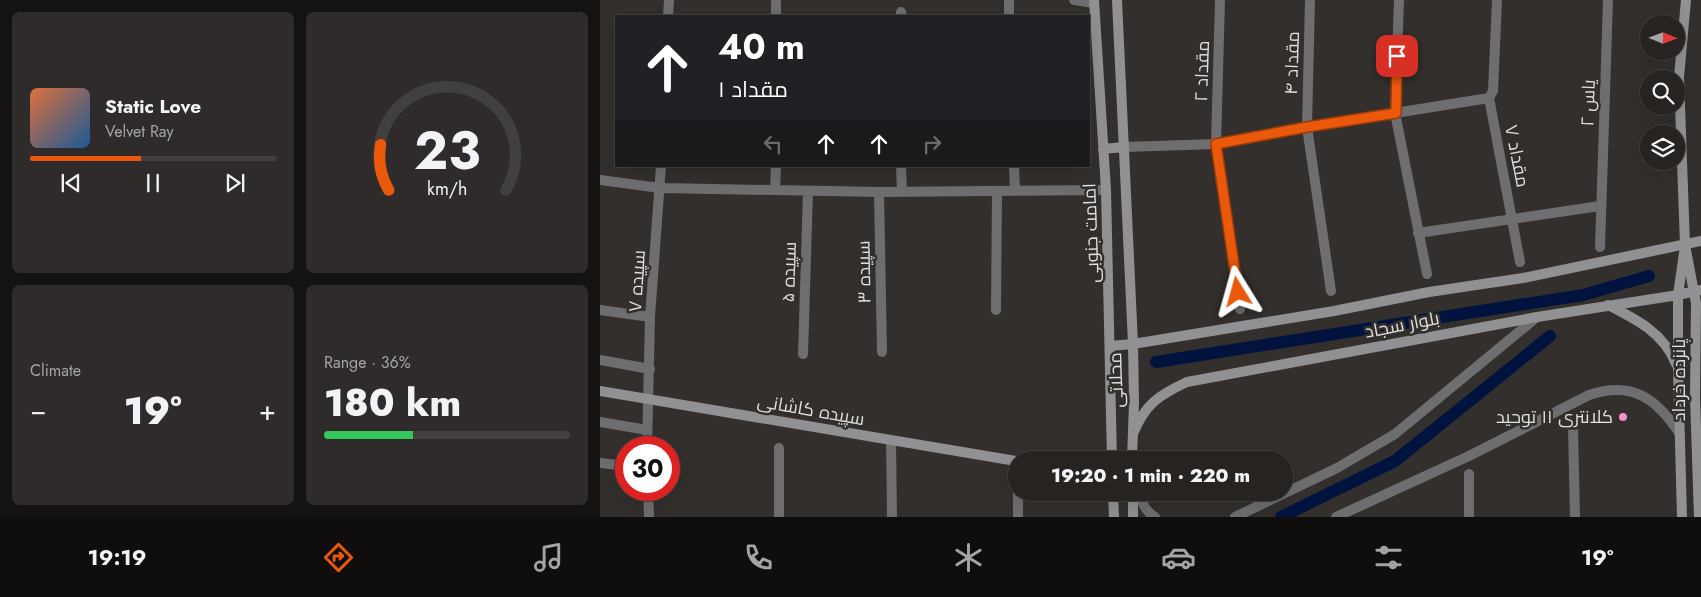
<!DOCTYPE html>
<meta charset="utf-8">
<style>
body{margin:0;font-family:Jost,Cairo,sans-serif;background:#2e2b2a;color:#f1f3f6;height:100vh;display:flex;flex-direction:column;font-size:19px;white-space:nowrap}
*{box-sizing:border-box;margin:0}
p{font-size:16px;color:#a4a4a5}
.icon{flex:none;width:28px;height:28px;fill:none;stroke:currentColor;stroke-width:2;stroke-linecap:round;stroke-linejoin:round}
.map{position:relative;flex:1;overflow:hidden}
.drawer{display:flex;flex-direction:column;gap:12px;padding:12px;background:#151312;width:600px}
.drawer>*{flex:none}
.top-card{position:absolute;left:15px;top:15px;width:475px;height:152px;border-radius:0px;box-shadow:0 5px 20px #0002,0 0 0 1px #42403f;background:#202124;color:#fff;overflow:hidden}
.needle{width:32px;rotate:91deg}
.tools{position:absolute;left:1040px;top:15px;display:grid;gap:10px}
.tools a{display:grid;place-items:center;width:45px;height:45px;border-radius:50%;background:#262321;box-shadow:0 5px 20px #0002,0 0 0 1px #42403f;font-size:25px}
.speed{position:absolute;left:15px;top:436px;display:flex;gap:10px;font-size:25px;font-weight:700;text-align:center}
.speed>*{display:grid;place-content:center;width:65px;height:65px;border-radius:50%;background:#262321;box-shadow:0 5px 20px #0002,0 0 0 1px #42403f;line-height:1}
.speed .limit{border:8px solid #d22;background:#fff;color:#111}
.pin{position:absolute;display:grid;place-items:center;width:42px;height:42px;color:#fff;margin:-21px;border-radius:10px;box-shadow:0 2px 8px #0006}
.me{position:absolute;width:55px;margin:-28px;rotate:352deg;stroke-linejoin:round;filter:drop-shadow(0 0 4px #0008)}
.turn{display:flex;align-items:center;gap:18px;height:105px;padding:0 20px;font-size:22px}
.turn .icon{width:65px;height:65px;stroke-width:2.5}
.turn b{display:block;font-size:35px;line-height:42px}
.lanes{display:flex;align-items:center;height:48px;padding:0 20px;background:#0003;justify-content:center;gap:25px;direction:ltr}
.lanes .off{opacity:.35}
.big{font-size:38px;font-weight:800;line-height:1.1}
.drawer .widget{flex:1;display:flex;flex-direction:column;justify-content:center;gap:8px;min-width:0;padding:0 18px;border-radius:8px;background:#2e2b2a}
.drawer .dial{align-items:center;gap:0}
.dial svg{height:130px;overflow:visible;fill:none;stroke:#42403f;stroke-width:7;stroke-linecap:round;text-anchor:middle}
.dial text{fill:#f1f3f6;stroke:none}
.song{display:flex;align-items:center;gap:15px}
.cover{width:60px;height:60px;border-radius:8px;background:linear-gradient(135deg,hsl(20 70% 55%),hsl(210 70% 35%))}
.played{height:5px;border-radius:2px;background:linear-gradient(90deg,#ea580c 45%,#42403f 45%)}
.keys{display:flex;justify-content:space-around;direction:ltr}
.heat{display:flex;justify-content:space-between;align-items:center;font-size:28px;direction:ltr}
.charge{height:8px;border-radius:4px;background:linear-gradient(90deg,#34c759 36%,#42403f 0)}
.drawer .tiles{flex:1;display:grid;gap:12px;grid-template-columns:repeat(2,1fr)}
.trip{position:absolute;left:408px;top:451px;width:285px;height:50px;border-radius:25px;background:#262321;box-shadow:0 5px 20px #0002,0 0 0 1px #42403f;font-weight:800;line-height:50px;text-align:center}
.tabs{display:flex;height:80px;justify-content:space-around;align-items:center;background:#0f0e0d;color:#a4a4a5}
.tabs .icon{width:35px;height:35px}
.tabs .active{color:#ea580c}
.tabs b{font-size:22px;color:#f1f3f6}
main{display:flex;flex:1;min-height:0}
.map>svg:first-child{display:block}
</style>
<main>
<section class="drawer">
<div class="tiles">
<div class="widget">
<div class="song"><i class="cover"></i><div><b>Static Love</b><p>Velvet Ray</p></div></div>
<div class="played"></div>
<div class="keys"><svg class="icon" aria-label="previous" viewBox="0 0 24 24"><path d="M18 5L8 12l10 7zM5 5v14"/></svg><svg class="icon" aria-label="pause" viewBox="0 0 24 24"><path d="M8 5v14M16 5v14"/></svg><svg class="icon" aria-label="next" viewBox="0 0 24 24"><path d="M6 5l10 7-10 7zM19 5v14"/></svg></div>
</div>
<div class="widget dial"><svg viewBox="0 0 100 80">
<path d="M14 69A42 42 0 1 1 86 69"/>
<path d="M14 69A42 42 0 0 1 9 41" stroke="#ea580c"/>
<text x="50" y="56" font-size="32" font-weight="700">23</text>
<text x="50" y="72" font-size="11">km/h</text>
</svg></div>
<div class="widget"><p>Climate</p>
<div class="heat"><a>−</a><b class="big">19°</b><a>+</a></div>
</div>
<div class="widget"><p>Range · 36%</p><b class="big">180 km</b><div class="charge"></div></div>
</div>
</section>
<div class="map">
<svg width="1101" height="517" viewBox="0 0 1101 517">
<rect width="100%" height="100%" fill="#322f2c"/>
<g fill="none" stroke-linecap="round" stroke-linejoin="round">
<!-- canal -->
<path stroke="#00133f" stroke-width="12" d="M 556,362 L 983,295 L 1049,276
M 681,517 L 795,461 L 950,336"/>
<!-- street -->
<path stroke="#6e6e70" stroke-width="10" d="M 409,0 L 409,16
M 474,0 L 494,3
M 620,0 L 616,144 L 640,309
M 710,0 L 707,127 L 731,291
M 799,0 L 795,113 L 827,274
M 301,12 L 301,16
M 68,16 L 69,0
M 176,16 L 176,2
M 889,98 L 920,262
M 524,147 L 616,144 L 707,127 L 889,98 L 893,91 L 897,0
M 301,166 L 302,192
M 414,166 L 415,191
M 0,180 L 60,188 L 279,192 L 506,190
M 175,190 L 176,166
M 279,192 L 282,352
M 818,233 L 1000,206
M 1000,247 L 1008,0
M 0,310 L 50,317
M 396,310 L 397,192
M 203,354 L 208,191
M 0,360 L 50,369
M 0,422 L 47,430
M 973,427 L 975,517
M 291,440 L 292,517
M 47,448 L 50,317 L 61,166
M 0,463 L 26,466
M 48,490 L 49,517
M 539,492 C 542,503 545,511 555,517
M 179,517 L 179,448
M 418,517 L 418,492
M 635,517 L 737,468 L 795,434 L 937,317
M 736,517 L 869,456 L 989,395 C 1032,380 1057,399 1080,434
M 869,517 L 869,474"/>
<!-- secondary -->
<path stroke="#919193" stroke-width="10" d="M 494,0 L 506,190 L 512,460
M 517,0 L 533,344 L 734,311 L 829,292 L 923,278 L 1101,241
M 1086,0 L 1079,77 L 1085,245 L 1096,303 L 1095,397 L 1099,517
M 503,149 L 524,147
M 1008,305 C 1036,319 1064,333 1076,364
M 510,346 L 533,344 L 534,402 L 532,460
M 0,391 L 416,461
M 533,434 C 545,404 559,395 587,382 L 937,317 L 1078,295 L 1101,290
M 513,492 L 514,517
M 533,492 L 533,517
M 1082,517 L 1078,368 L 1078,295 L 1084,253"/>
</g>
<g fill="none" stroke-linecap="round" stroke-linejoin="round">
<!-- route casing -->
<g stroke="#983908" stroke-width="12">
<path id="route" d="M 638,292 L 616,144 L 707,127 L 796,113 L 797,56"/>
</g>
<!-- route -->
<use href="#route" stroke="#ea580c" stroke-width="9"/>
</g>
<!-- markers -->
<circle fill="#f98fca" stroke="#322f2c" stroke-width="2" cx="1023" cy="417" r="5"/>
<g text-anchor="middle" dominant-baseline="central" stroke-width="5" stroke-linejoin="round" paint-order="stroke">
<!-- street labels -->
<g font-size="18" fill="#e1dfdd" stroke="#322f2c">
<text transform="translate(692 63) rotate(-88)">مقداد ۴</text>
<text transform="translate(602 71) rotate(-88)">مقداد ۲</text>
<text transform="translate(988 103) rotate(-88)">یاس ۲</text>
<text transform="translate(917 156) rotate(79)">مقداد ۷</text>
<text transform="translate(491 233) rotate(-92)">امامت جنوبی</text>
<text transform="translate(189 272) rotate(-88)">سپیده ۵</text>
<text transform="translate(264 272) rotate(-91)">سپیده ۳</text>
<text transform="translate(37 281) rotate(-86)">سپیده ۷</text>
<text transform="translate(802 325) rotate(-11)">بلوار سجاد</text>
<text transform="translate(516 380) rotate(-92)">محلاتی</text>
<text transform="translate(1079 380) rotate(-90)">پانزده خرداد</text>
<text transform="translate(211 410) rotate(10)">سپیده کاشانی</text>
</g>
<!-- poi labels -->
<g font-size="18" fill="#e1dfdd" stroke="#322f2c" text-anchor="end">
<text x="1013" y="417">کلانتری ۱۱ توحید</text>
</g>
</g>
</svg>
<div class="tools">
<a><svg class="needle" viewBox="-14 -14 28 28"><path d="M0-13l5 13h-10z" fill="#e53935"/><path d="M0 13l5-13h-10z" fill="#a4a4a5"/></svg></a>
<a><svg class="icon" aria-label="search" viewBox="0 0 24 24"><circle cx="10" cy="10" r="6"/><path d="M15 15l6 6"/></svg></a>
<a><svg class="icon" aria-label="layers" viewBox="0 0 24 24"><path d="M12 4l9 5-9 5-9-5zM3 14l9 5 9-5"/></svg></a>
</div>
<div class="speed"><div class="limit">30</div></div>
<div class="pin" style="left:797px;top:56px;background:#d93025"><svg class="icon" aria-label="arrive" viewBox="0 0 24 24"><path d="M6 21V4h12l-3 4 3 4H6"/></svg></div>
<svg class="me" style="left:638px;top:292px" viewBox="-20 -20 40 40"><path d="M0-17L14 15 0 8-14 15z" fill="#ea580c" stroke="#fff" stroke-width="4"/></svg>
<div class="trip">19:20 · 1 min · 220 m</div>
<div class="top-card">
<div class="turn"><svg class="icon" aria-label="ahead" viewBox="0 0 24 24"><path d="M12 20V5M6 11l6-6 6 6"/></svg><div><b>40 m</b>مقداد ۱</div></div>
<div class="lanes"><svg class="icon off" aria-label="left" viewBox="0 0 24 24"><path d="M17 20v-9H6M10 6l-5 5 5 5"/></svg><svg class="icon" aria-label="ahead" viewBox="0 0 24 24"><path d="M12 20V5M6 11l6-6 6 6"/></svg><svg class="icon" aria-label="ahead" viewBox="0 0 24 24"><path d="M12 20V5M6 11l6-6 6 6"/></svg><svg class="icon off" aria-label="right" viewBox="0 0 24 24"><path d="M7 20v-9h11M14 6l5 5-5 5"/></svg></div>
</div>
</div>
</main>
<nav class="tabs">
<b>19:19</b>
<svg class="icon active" aria-label="directions" viewBox="0 0 24 24"><path d="M12 3l9 9-9 9-9-9zM9 14v-3h6M13 9l2 2-2 2"/></svg>
<svg class="icon" aria-label="music" viewBox="0 0 24 24"><path d="M9 18V5l10-2v13"/><circle cx="6" cy="18" r="3"/><circle cx="16" cy="16" r="3"/></svg>
<svg class="icon" aria-label="phone" viewBox="0 0 24 24"><path d="M5 4h4l2 5-3 2q2 4 5 5l2-3 5 2v4C11 20 4 13 5 4z"/></svg>
<svg class="icon" aria-label="climate" viewBox="0 0 24 24"><path d="M12 3v18M4 7l16 10M4 17L20 7"/></svg>
<svg class="icon" aria-label="car" viewBox="0 0 24 24"><path d="M5 17H2v-5l4-1 3-4h7l3 4 3 1v5h-3M9 17h6M6 11h13"/><circle cx="7" cy="17" r="2"/><circle cx="17" cy="17" r="2"/></svg>
<svg class="icon" aria-label="filters" viewBox="0 0 24 24"><path d="M4 7h16M4 17h16"/><circle cx="9" cy="7" r="2"/><circle cx="15" cy="17" r="2"/></svg>
<b>19°</b>
</nav>
